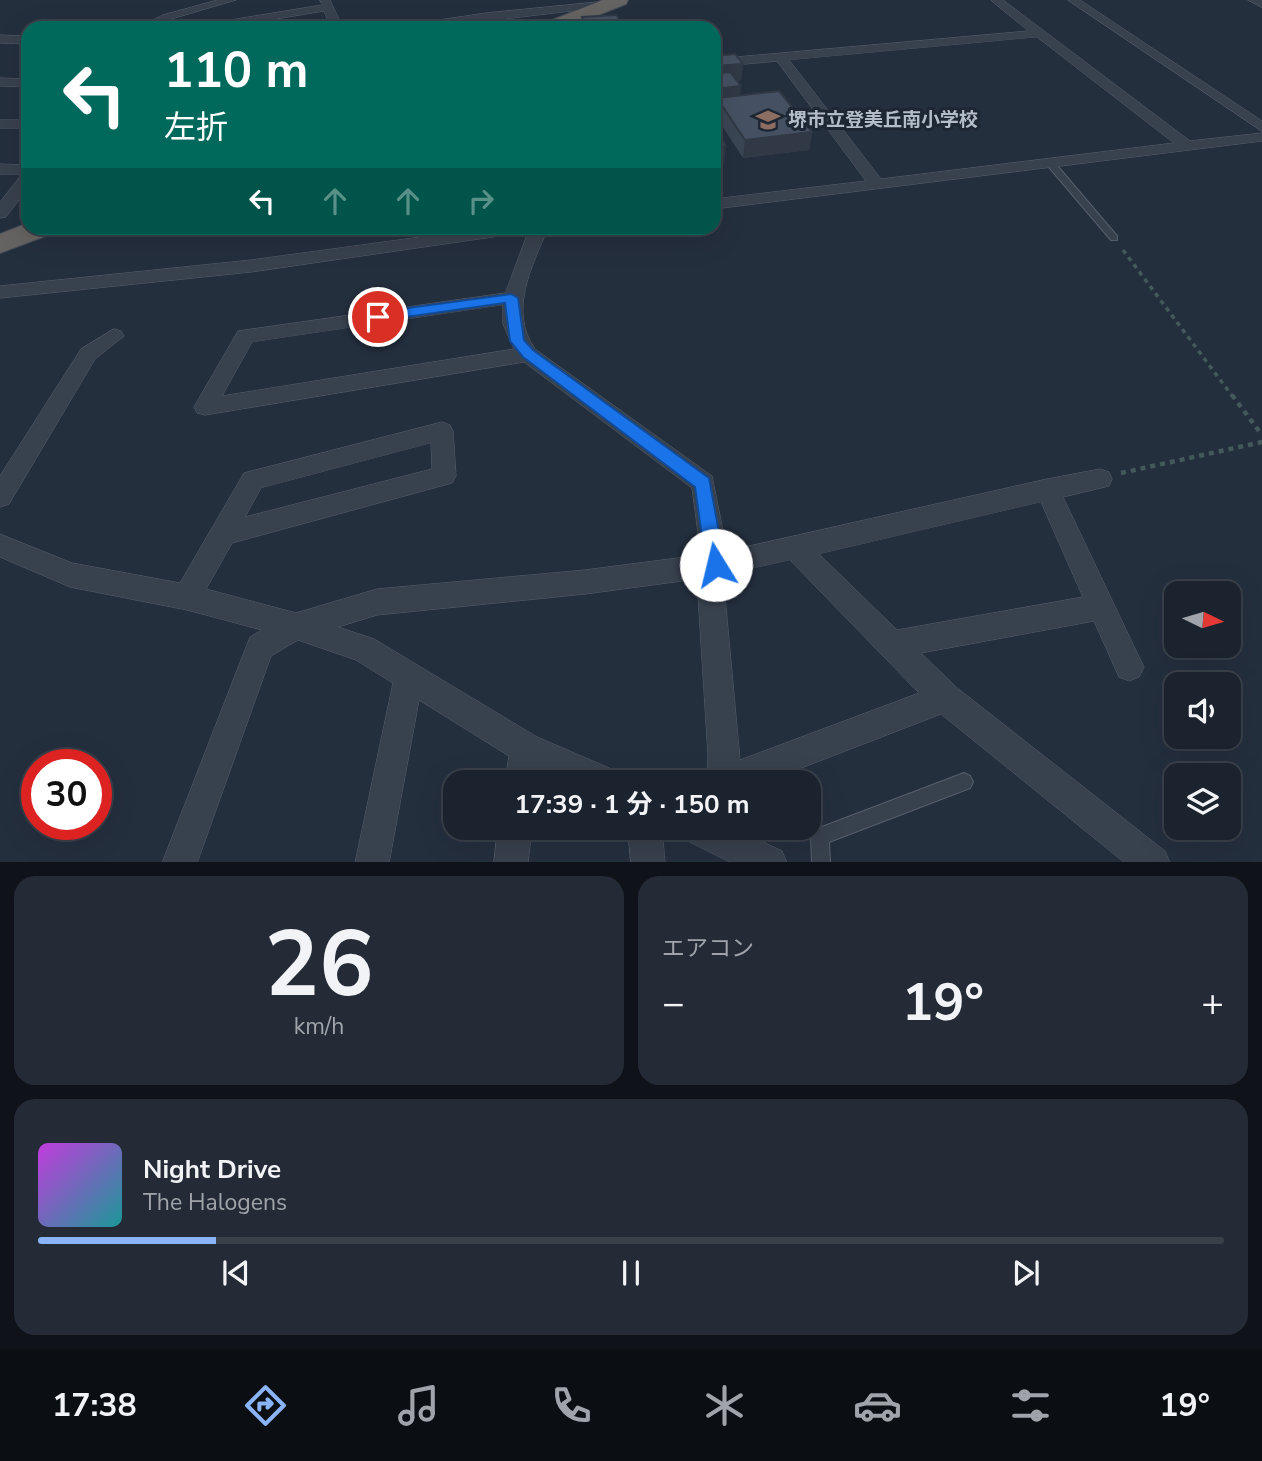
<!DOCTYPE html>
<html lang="ja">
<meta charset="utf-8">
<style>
body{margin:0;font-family:"Nunito Sans","Noto Sans JP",sans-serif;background:#242b36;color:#f1f3f6;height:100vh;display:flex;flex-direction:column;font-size:26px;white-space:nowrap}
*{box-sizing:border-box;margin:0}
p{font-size:23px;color:#a0a4aa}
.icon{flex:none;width:38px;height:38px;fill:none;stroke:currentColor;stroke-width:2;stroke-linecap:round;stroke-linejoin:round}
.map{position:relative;height:862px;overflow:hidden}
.details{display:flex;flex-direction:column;gap:14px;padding:14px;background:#0f1319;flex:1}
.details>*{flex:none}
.top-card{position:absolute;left:21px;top:21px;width:700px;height:214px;border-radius:21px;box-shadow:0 7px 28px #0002,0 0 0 2px #39404a;background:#00695c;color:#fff;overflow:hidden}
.needle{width:46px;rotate:95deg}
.controls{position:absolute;left:1164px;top:581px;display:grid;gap:14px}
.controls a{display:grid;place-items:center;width:77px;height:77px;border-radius:14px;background:#1b232e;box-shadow:0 7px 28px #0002,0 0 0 2px #39404a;font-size:35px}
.speed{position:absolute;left:21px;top:749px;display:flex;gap:14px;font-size:35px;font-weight:700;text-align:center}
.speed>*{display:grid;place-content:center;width:91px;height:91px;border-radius:50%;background:#1b232e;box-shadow:0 7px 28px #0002,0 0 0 2px #39404a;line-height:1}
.speed .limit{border:10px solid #d22;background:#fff;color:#111}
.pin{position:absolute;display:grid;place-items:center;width:60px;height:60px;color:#fff;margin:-30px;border:4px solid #fff;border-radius:50%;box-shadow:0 2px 7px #0007}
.me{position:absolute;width:77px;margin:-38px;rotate:351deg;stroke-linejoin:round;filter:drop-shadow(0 0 5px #0008)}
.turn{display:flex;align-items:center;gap:24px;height:147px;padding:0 28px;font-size:32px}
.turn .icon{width:91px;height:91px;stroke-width:2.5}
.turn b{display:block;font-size:49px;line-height:60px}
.lanes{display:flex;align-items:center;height:66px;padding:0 28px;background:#0003;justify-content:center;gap:35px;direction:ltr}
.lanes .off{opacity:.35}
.big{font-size:52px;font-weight:700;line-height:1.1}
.details .widget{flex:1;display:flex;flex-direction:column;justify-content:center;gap:10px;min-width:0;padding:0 24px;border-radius:21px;background:#242b36}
.details .dial{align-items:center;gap:0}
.dial b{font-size:91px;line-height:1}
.song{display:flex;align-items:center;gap:21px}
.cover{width:84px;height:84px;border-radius:10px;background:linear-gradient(135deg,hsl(290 70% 55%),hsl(180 70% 35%))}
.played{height:7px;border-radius:4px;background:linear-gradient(90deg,#8ab4f8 15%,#39404a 15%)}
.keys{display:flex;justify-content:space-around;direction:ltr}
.heat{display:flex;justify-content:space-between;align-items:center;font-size:38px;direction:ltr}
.details .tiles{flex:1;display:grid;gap:14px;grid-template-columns:1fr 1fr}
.widget:last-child{grid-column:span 2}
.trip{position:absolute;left:443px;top:770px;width:378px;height:70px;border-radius:21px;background:#1b232e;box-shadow:0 7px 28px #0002,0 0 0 2px #39404a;font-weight:700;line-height:70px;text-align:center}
.dock{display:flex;height:112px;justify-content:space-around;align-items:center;background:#0b0e12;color:#a0a4aa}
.dock .icon{width:49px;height:49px}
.dock .selected{color:#8ab4f8}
.dock b{font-size:32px;color:#f1f3f6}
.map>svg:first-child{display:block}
</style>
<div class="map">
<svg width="1262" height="863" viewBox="0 0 1262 863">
<rect width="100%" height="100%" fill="#242f3e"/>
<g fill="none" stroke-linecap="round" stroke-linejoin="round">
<!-- service casing -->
<g stroke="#565f6c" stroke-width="2">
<path id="service" d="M 1048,162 L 1054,162 L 1117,236 L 1117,240 L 1111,240 L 1048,166 Z
M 964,773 L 970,776 L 973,782 L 970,788 L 829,842 L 830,863 L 812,863 L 811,836 L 814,830 Z"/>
</g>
<!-- minor casing -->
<g stroke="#565f6c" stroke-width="1">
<path id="minor" d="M 218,0 L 236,0 L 171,19 L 159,28 L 147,28 L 149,22 L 163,15 Z
M 320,0 L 330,0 L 343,28 L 331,28 L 324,11 L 221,28 L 194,28 L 200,25 L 322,5 Z
M 991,0 L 1003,0 L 1190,141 L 1262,133 L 1262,141 L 714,209 L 714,199 L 866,181 L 777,61 L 714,67 L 714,59 L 1028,31 ZM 1037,37 L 1174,143 L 881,179 L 789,60 Z
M 1068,0 L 1080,0 L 1262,121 L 1262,131 Z
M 1248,0 L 1262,0 L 1262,7 Z
M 609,1 L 614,4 L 613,6 L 428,28 L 399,28 L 405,25 L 486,13 Z
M 0,35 L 28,36 L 28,44 L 0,43 Z
M 0,78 L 28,79 L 28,87 L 0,86 Z
M 0,120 L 28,120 L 28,128 L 0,128 Z
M 0,164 L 28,165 L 28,188 L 6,217 L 0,218 L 0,202 L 22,174 L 0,174 Z
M 487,228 L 529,228 L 520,233 L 251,272 L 0,298 L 0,286 L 251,260 Z
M 530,228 L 548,228 C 532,267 508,310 535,349 L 712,476 L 727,551 L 1047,479 L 1100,469 L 1109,472 L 1112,479 L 1109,486 L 1063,497 L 1139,657 L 1144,667 L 1139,677 L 1129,681 L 1119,677 L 1094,621 L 921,653 L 956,687 L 1165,851 L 1170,863 L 1125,863 L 941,714 L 765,782 L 707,782 L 708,755 L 697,579 L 585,594 L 377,615 L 338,627 L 374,639 L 537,737 L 616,771 L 621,782 L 568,782 L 539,770 L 537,782 L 505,782 L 509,756 L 419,700 L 389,863 L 355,863 L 393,683 L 356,660 L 298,640 L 271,656 L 197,863 L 162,863 L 250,637 L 262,630 L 187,610 L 70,587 L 0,557 L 0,534 L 72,563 L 180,583 L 244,473 L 442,422 L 450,425 L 453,431 L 456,476 L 452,483 L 232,543 L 206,589 L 296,613 L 377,589 L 585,570 L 701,555 L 692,488 L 524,362 L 205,415 L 197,413 L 194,407 L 238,331 L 505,293 ZM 503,305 L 503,324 L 514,349 L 222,396 L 252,342 ZM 431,443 L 432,469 L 245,517 L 261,488 ZM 1041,502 L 1083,597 L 897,630 L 819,554 ZM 790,560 L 919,693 L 740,760 L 723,575 Z
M 114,329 L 121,331 L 124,336 L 95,359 L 9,504 L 0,507 L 0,476 L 81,349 Z
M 498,828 L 532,828 L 528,863 L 494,863 Z
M 628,828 L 662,828 L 665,863 L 631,863 Z
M 681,828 L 734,828 L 782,851 L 787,863 L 732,863 L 686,840 Z"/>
</g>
<!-- trunk casing -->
<g stroke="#434c59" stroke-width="2">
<path id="trunk" d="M 603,0 L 628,0 L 626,4 L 566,28 L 539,28 L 542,24 Z
M 28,223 L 28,228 L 56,228 L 51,234 L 0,253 L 0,234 Z"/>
</g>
<!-- path-far1 -->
<path stroke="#44595c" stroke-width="3.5" stroke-dasharray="4.5 4.5" stroke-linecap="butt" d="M 1123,250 L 1233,397"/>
<!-- path -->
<path stroke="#44595c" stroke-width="4.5" stroke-dasharray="5 5" stroke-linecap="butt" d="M 1232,395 L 1262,435
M 1121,473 L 1262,442"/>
<!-- service -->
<use href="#service" fill="#38414e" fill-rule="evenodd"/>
<!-- minor -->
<use href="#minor" fill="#38414e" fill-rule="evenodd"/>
<!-- trunk -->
<use href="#trunk" fill="#656462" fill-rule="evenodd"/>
</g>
<!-- wall -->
<path fill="#3b4654" d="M 582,17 L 620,24 L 620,28 L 582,28 Z
M 714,56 L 743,64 L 741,80 L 737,81 L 740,95 L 812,132 L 809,150 L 743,158 L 715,115 L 716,106 Z"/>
<!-- shaded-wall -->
<path fill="#303945" d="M 743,64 L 741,80 L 714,83 L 714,66 Z
M 741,86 L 739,103 L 717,98 L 716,106 L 714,106 L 714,89 Z
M 812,132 L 809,150 L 743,158 L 745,140 Z
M 726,146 L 724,164 L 714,165 L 714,147 Z"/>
<!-- building -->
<path fill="#455162" stroke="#303945" stroke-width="2" d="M 617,15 L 620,24 L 584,26 L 582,17 Z
M 435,21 L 438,28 L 390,27 Z
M 735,54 L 743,64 L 714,66 L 714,56 Z
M 730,72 L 741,86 L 714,89 L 714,74 Z
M 779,91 L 812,132 L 745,140 L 717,98 Z
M 716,129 L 726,146 L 714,147 L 714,130 Z"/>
<!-- route -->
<path fill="#1a73e8" stroke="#114b97" stroke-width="2" d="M 511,294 L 518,298 L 524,340 L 533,350 L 709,478 L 725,565 L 722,571 L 716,573 L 709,571 L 706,565 L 695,487 L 523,357 L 510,341 L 505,303 L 378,321 L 371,317 L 378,312 Z"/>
<!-- icons -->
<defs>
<g id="school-bare" transform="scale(1.89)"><path d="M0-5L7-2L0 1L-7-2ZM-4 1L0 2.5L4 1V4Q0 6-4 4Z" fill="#8d6e63" stroke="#1d2633" stroke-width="2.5" paint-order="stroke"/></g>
</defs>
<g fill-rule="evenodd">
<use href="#school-bare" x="768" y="120"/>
</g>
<g text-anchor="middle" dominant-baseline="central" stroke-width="6" stroke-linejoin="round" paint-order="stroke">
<!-- far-poi labels -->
<g font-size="19" font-weight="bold" fill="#b4bcc9" stroke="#1d2633" text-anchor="start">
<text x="788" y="120">堺市立登美丘南小学校</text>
</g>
</g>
</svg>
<div class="controls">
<a><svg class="needle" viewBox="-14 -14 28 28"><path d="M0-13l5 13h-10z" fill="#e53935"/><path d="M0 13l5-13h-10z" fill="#a0a4aa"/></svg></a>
<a><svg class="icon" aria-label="sound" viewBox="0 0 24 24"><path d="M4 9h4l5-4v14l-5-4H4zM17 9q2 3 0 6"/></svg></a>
<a><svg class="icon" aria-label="layers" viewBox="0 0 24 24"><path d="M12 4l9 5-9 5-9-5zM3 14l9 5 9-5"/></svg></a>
</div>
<div class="speed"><div class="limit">30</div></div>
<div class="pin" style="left:378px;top:317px;background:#d93025"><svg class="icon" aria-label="arrive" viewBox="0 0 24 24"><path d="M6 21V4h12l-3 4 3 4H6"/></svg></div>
<svg class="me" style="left:716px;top:565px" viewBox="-20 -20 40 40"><circle r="19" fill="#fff"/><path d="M0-13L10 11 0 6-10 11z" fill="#1a73e8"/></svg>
<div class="trip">17:39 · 1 分 · 150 m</div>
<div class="top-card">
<div class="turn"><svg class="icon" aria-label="left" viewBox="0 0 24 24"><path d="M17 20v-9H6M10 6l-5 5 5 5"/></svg><div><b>110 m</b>左折</div></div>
<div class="lanes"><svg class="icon" aria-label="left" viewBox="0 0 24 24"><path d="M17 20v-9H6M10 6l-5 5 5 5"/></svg><svg class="icon off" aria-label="ahead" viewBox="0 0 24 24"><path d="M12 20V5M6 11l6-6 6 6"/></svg><svg class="icon off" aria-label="ahead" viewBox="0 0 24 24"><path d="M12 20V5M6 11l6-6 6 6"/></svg><svg class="icon off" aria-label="right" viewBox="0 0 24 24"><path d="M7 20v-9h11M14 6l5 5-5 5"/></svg></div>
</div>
</div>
<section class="details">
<div class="tiles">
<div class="widget dial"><b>26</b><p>km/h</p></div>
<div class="widget"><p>エアコン</p>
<div class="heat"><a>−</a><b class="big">19°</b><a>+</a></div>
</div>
<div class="widget">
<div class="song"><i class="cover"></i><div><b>Night Drive</b><p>The Halogens</p></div></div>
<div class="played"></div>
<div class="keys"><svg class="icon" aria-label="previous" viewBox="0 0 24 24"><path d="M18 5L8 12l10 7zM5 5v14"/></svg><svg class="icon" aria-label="pause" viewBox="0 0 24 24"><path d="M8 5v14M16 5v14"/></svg><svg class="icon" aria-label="next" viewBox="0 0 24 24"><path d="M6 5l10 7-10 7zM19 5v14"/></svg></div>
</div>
</div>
</section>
<nav class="dock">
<b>17:38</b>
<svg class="icon selected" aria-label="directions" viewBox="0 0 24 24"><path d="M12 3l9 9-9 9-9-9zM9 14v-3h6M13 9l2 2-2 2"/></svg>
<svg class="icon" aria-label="music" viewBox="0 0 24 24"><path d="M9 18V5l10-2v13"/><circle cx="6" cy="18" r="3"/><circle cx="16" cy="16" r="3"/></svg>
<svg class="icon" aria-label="phone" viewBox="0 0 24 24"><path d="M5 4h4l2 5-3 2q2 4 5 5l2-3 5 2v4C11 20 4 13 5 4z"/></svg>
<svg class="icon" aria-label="climate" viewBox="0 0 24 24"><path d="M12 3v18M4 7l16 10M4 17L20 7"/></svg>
<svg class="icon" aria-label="car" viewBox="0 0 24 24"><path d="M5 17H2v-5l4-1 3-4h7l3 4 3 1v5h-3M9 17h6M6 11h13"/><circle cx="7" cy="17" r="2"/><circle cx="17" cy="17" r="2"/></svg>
<svg class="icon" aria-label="filters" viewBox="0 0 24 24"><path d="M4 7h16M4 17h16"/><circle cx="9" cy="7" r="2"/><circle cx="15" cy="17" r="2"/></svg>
<b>19°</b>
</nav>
